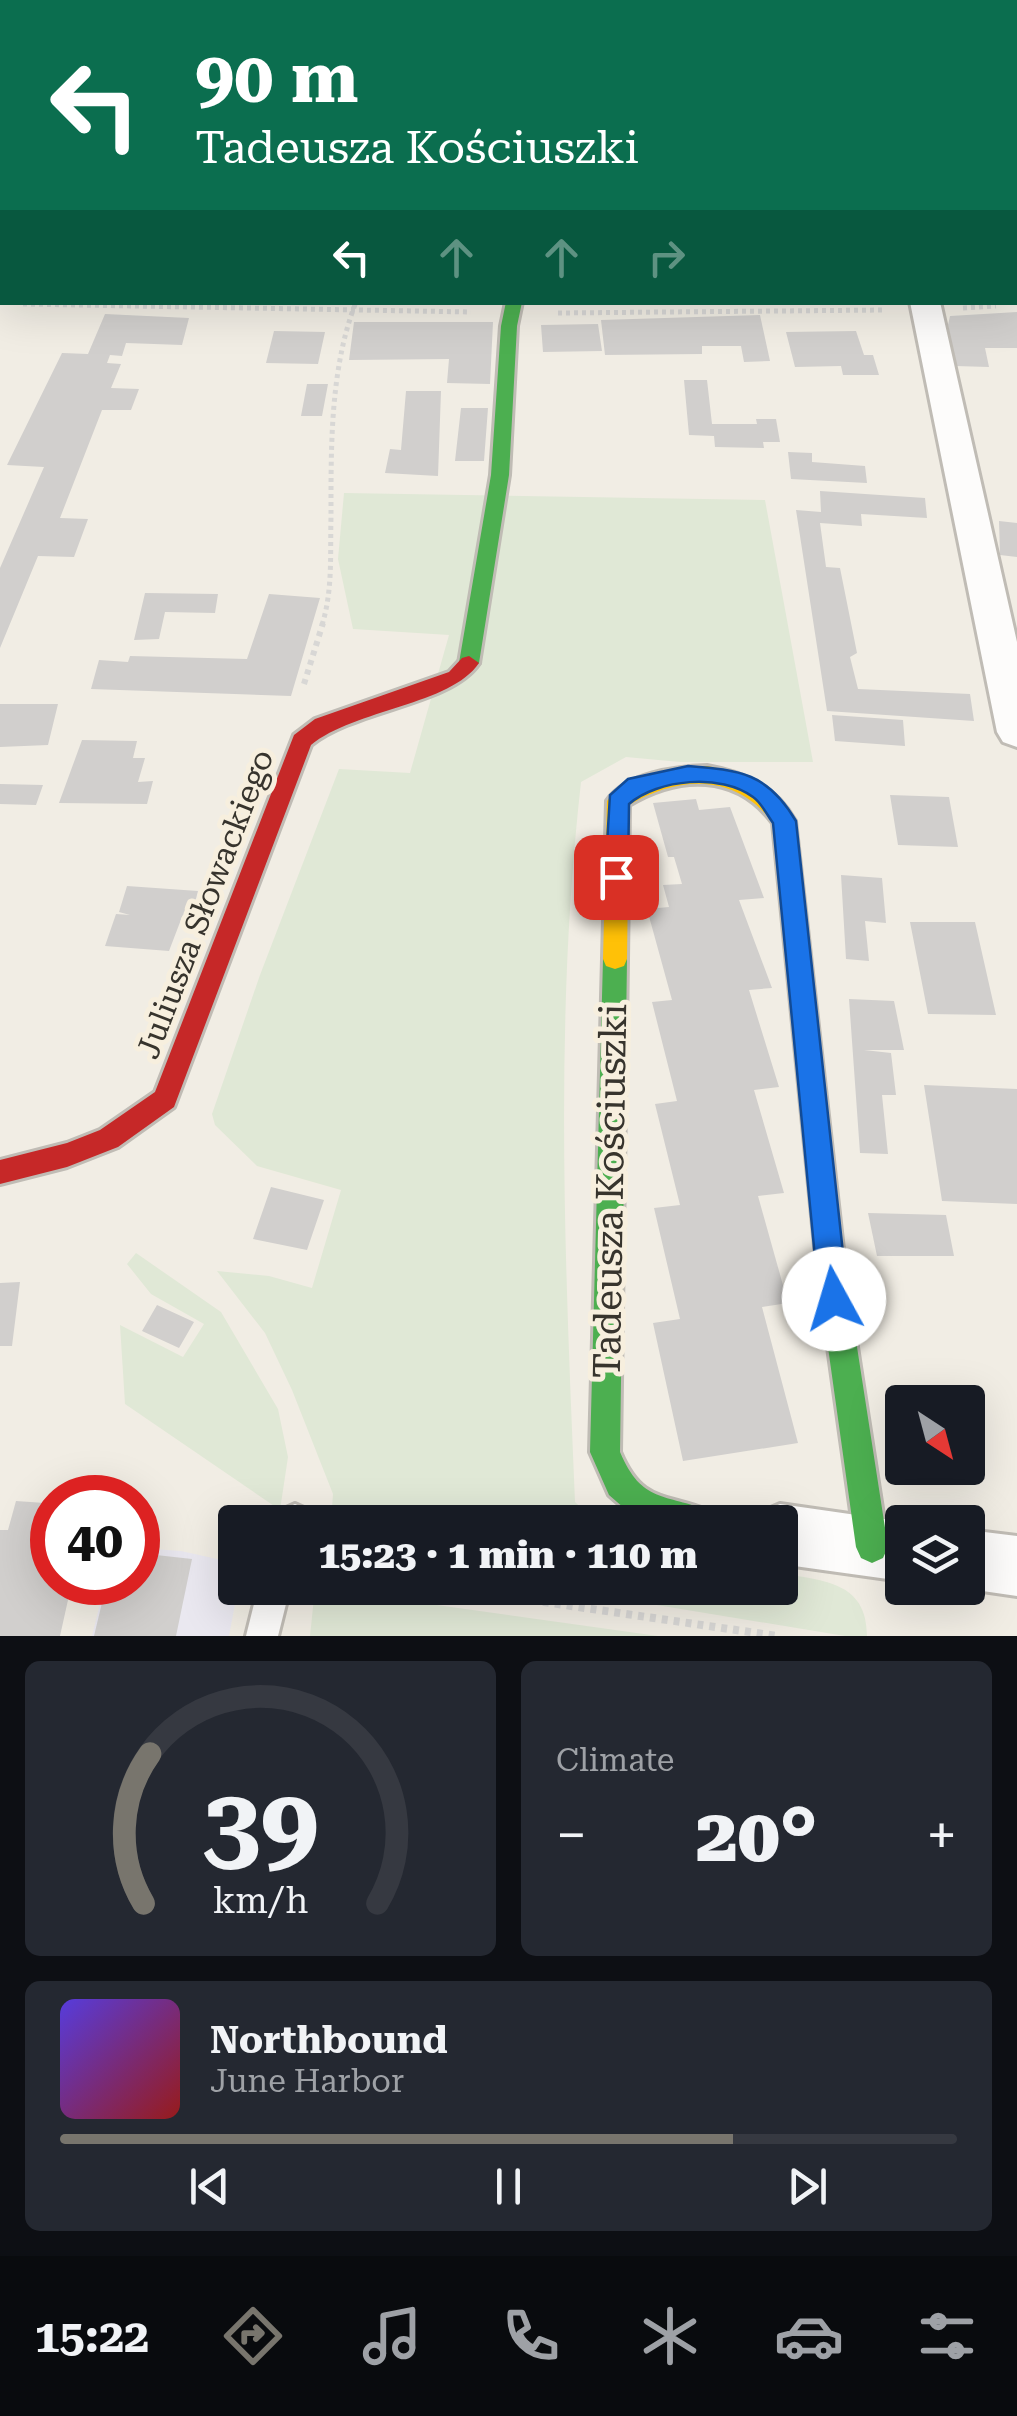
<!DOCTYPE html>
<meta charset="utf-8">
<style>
body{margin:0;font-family:"Roboto Serif",serif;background:#242831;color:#f1f3f6;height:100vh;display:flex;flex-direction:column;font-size:38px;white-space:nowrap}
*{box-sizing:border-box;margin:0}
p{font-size:32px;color:#9ea1a6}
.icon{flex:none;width:55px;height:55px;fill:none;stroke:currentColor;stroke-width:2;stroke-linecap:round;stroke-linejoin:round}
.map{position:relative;height:1636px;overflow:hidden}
.sheet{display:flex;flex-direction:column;gap:25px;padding:25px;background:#0d0f14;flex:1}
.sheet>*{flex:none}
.hud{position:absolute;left:0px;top:0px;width:1018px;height:305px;box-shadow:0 10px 40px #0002;background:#0b6e4f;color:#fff;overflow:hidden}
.needle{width:65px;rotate:144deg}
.buttons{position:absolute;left:885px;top:1385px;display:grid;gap:20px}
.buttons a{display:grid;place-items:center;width:100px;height:100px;border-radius:10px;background:#171b24;box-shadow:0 10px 40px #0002;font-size:50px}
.speed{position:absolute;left:30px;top:1475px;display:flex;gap:20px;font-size:50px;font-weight:700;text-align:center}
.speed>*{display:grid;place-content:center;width:130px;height:130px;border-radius:50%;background:#171b24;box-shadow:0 10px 40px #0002;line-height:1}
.speed .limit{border:15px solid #d22;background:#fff;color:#111}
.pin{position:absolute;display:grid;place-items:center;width:85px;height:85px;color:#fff;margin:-42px;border-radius:20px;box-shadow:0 5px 15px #0006}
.me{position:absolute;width:110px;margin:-55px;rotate:354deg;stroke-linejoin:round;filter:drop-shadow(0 0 8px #0008)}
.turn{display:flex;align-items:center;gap:35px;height:210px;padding:0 30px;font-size:45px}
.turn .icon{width:130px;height:130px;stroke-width:2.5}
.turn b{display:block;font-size:70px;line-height:85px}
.lanes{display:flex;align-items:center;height:95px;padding:0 30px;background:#0003;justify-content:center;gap:50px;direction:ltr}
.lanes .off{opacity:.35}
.big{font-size:75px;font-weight:800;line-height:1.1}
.sheet .tile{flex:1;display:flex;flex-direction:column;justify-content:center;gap:15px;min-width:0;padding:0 35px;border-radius:15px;background:#242831}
.sheet .dial{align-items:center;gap:0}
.dial svg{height:260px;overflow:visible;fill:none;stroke:#363941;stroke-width:7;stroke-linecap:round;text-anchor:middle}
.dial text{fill:#f1f3f6;stroke:none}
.song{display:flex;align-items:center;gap:30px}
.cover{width:120px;height:120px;border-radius:15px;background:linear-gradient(135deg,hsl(250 70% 55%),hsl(0 70% 35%))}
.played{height:10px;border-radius:5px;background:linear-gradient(90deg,#78756d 75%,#363941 75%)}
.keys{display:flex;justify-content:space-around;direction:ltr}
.heat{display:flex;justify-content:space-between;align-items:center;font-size:55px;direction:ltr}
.sheet .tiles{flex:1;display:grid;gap:25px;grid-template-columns:1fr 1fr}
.tile:last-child{grid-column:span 2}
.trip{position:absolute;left:218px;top:1505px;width:580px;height:100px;border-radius:10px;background:#171b24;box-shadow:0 10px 40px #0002;font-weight:800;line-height:100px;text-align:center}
.tabs{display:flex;height:160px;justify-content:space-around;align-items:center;background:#090b0e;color:#9ea1a6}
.tabs .icon{width:70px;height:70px}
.tabs .current{color:#78756d}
.tabs b{font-size:45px;color:#f1f3f6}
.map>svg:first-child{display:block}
</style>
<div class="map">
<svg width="1017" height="1636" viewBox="0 0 1017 1636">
<rect width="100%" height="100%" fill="#f1ede4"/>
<!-- industrial -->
<path fill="#eae8f0" d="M 138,1548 L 181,1551 L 235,1563 L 238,1588 L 229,1636 L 92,1636 L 105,1583 L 138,1582 Z"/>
<!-- green -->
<path fill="#e0e8d6" d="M 344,493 L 765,500 L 813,762 L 680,762 L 626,757 L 581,782 C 554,1021 565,1262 575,1502 L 596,1522 L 331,1522 L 333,1494 L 292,1390 L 265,1333 L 217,1271 L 269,1276 L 312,1288 L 341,1190 L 257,1166 L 215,1125 L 212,1114 L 260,975 L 339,769 L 410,773 L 449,635 L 353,629 L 338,559 Z
M 136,1253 L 221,1312 L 278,1409 L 288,1457 L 280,1510 L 125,1404 L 120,1325 L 183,1357 L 204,1324 L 151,1294 L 127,1264 Z
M 780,1573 C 823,1581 867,1581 867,1636 L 845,1636 L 554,1588 L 780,1588 Z
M 315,1588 L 658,1636 L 310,1636 Z"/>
<!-- building -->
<path fill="#d1cfcd" d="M 1017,312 L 1017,348 L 985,348 L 989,367 L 955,366 L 948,325 L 950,316 Z
M 105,314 L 189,318 L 182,345 L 126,343 L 122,356 L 110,355 L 107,363 L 121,364 L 111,388 L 139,389 L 131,410 L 102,410 L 60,518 L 88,519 L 74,557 L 38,556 L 0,648 L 0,568 L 44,467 L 7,465 L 62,353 L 88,354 Z
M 760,315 L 770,361 L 744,362 L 741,346 L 702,346 L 702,354 L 605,355 L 601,320 Z
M 354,322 L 493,322 L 490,384 L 447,383 L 449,359 L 349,360 Z
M 598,324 L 602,351 L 543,352 L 541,325 Z
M 274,331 L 325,332 L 318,364 L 266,363 Z
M 856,331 L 864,355 L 873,355 L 879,375 L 843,375 L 841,366 L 795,367 L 786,332 Z
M 684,380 L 707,380 L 712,424 L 757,424 L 756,419 L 776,419 L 780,442 L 763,442 L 764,448 L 715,447 L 714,436 L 689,435 Z
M 307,384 L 328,384 L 322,416 L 301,416 Z
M 406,391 L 441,391 L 438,476 L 385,473 L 390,449 L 401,450 Z
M 461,408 L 488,408 L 484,461 L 455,461 Z
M 788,452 L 812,453 L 812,462 L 865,466 L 867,483 L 791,479 Z
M 820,491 L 925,498 L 927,518 L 861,514 L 862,526 L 820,523 L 826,567 L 840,568 L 857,653 L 850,657 L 858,689 L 970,694 L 974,721 L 827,711 L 796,510 L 821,512 Z
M 999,521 L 1017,523 L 1017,557 L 1000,555 Z
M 145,593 L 218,594 L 215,613 L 165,612 L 159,639 L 134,640 Z
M 269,594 L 320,598 L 291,696 L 91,689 L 99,660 L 128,662 L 130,656 L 247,659 Z
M 0,704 L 58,704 L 48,745 L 0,747 Z
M 832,715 L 903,720 L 905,746 L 835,741 Z
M 82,740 L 137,741 L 133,758 L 145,758 L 138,782 L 153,781 L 147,804 L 59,803 Z
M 0,784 L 43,785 L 36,805 L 0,804 Z
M 890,795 L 949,797 L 958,847 L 898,845 Z
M 696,799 L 699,810 L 730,807 L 764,898 L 739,900 L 772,988 L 749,990 L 779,1087 L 754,1090 L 784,1193 L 758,1196 L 788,1303 L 762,1307 L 798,1443 L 683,1461 L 653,1323 L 680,1319 L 654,1208 L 680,1205 L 655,1104 L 677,1101 L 652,1002 L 672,1000 L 647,909 L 669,907 L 663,885 L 682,884 L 674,857 L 668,857 L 653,803 Z
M 841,875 L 882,878 L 886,923 L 865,921 L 869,961 L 846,959 Z
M 127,886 L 198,891 L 191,918 L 182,917 L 169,951 L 105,946 L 116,914 L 130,915 L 119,912 Z
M 910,922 L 975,922 L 996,1015 L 928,1014 Z
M 849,999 L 894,1001 L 904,1050 L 864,1050 L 891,1053 L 896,1095 L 882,1095 L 888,1154 L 860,1153 Z
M 924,1085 L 1017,1089 L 1017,1204 L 942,1201 Z
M 271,1187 L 324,1200 L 307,1250 L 253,1239 Z
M 868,1213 L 946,1215 L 954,1256 L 877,1256 Z
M 20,1282 L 12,1346 L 0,1346 L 0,1283 Z
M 157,1305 L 194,1322 L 179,1348 L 142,1331 Z
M 16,1501 L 45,1503 L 38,1532 L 52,1533 L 52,1582 L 72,1582 L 60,1636 L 0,1636 L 0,1530 L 8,1530 Z
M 138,1553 L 192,1559 L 176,1636 L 94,1636 L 107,1582 L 138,1582 Z"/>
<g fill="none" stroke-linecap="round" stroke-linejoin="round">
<!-- lane casing -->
<g stroke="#c0bcb5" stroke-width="6">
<path id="lane" d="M 1015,29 L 1017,29 L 1017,37 L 1015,37 Z
M 1015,286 L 1017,286 L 1017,296 L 1015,296 Z
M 295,1504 L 306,1509 L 310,1522 L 279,1522 L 284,1509 Z
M 258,1588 L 290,1588 L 278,1636 L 246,1636 Z"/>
</g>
<!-- street casing -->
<g stroke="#c0bcb5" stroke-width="6">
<path id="street" d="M 277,0 L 307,0 L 309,2 L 279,2 Z
M 0,280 L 2,280 L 2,298 L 0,298 Z
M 910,302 L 940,302 L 1017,642 L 1017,747 L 1003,742 L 997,732 Z
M 780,1504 L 905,1522 L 902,1581 L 780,1564 L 780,1522 L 755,1522 L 759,1513 Z
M 968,1530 L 1017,1536 L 1017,1596 L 962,1588 L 968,1588 Z"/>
</g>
<!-- fast casing -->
<g stroke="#c0bcb5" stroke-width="6">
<path id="fast" d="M 506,302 L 522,302 L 517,326 L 509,475 L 479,663 L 469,670 L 459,663 L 491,475 L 501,326 Z
M 615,949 L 624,952 L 627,959 L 620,1452 C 642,1504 665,1493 709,1511 L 713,1522 L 639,1521 L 609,1495 L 590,1452 L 603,959 L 606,952 Z
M 832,1263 L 842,1267 L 846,1276 L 888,1547 L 883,1558 L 872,1563 L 861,1558 L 856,1547 L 818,1276 L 822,1267 Z"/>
</g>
<!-- slow casing -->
<g stroke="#c0bcb5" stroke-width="6">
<path id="slow" d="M 707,766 C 746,773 775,786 795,821 L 846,1276 L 842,1285 L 832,1289 L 822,1285 L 818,1276 L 773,823 C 736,773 679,775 629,805 L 627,959 L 624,966 L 615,969 L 606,966 L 603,959 L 607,801 C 626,773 676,767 707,766 Z"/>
</g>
<!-- jam casing -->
<g stroke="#c0bcb5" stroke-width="6">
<path id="jam" d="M 0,114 L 2,114 L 2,122 L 0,122 Z
M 1015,219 L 1017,219 L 1017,229 L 1015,229 Z
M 469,656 L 479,663 C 451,705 355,709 311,745 L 174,1107 L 118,1147 L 67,1167 L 0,1184 L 0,1160 L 67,1143 L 100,1130 L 155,1092 L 294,735 L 315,719 L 449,672 L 462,658 Z"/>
</g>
<!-- path-far2 -->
<path stroke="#d8d7d5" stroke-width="5" stroke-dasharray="4 4" stroke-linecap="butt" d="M 23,304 L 471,312
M 963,308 L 996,306
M 558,313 L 886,310
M 322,625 C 333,590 330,554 331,517 C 331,447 330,368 356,302"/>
<!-- path-far1 -->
<path stroke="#d8d7d5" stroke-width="6" stroke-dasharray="5 5" stroke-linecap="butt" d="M 304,684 L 323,623"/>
<!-- path -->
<path stroke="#d8d7d5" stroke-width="8" stroke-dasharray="6 6" stroke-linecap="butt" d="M 448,1588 L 777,1636"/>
<!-- lane -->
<use href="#lane" fill="#fdfcfb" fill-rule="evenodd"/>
<!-- street -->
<use href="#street" fill="#fdfcfb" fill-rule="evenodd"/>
<!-- fast -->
<use href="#fast" fill="#4caf50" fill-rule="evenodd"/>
<!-- slow -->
<use href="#slow" fill="#ffc107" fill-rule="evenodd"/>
<!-- jam -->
<use href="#jam" fill="#c62828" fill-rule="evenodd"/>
<!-- rail -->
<path stroke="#c0bfbd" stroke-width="5" stroke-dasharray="9 5" stroke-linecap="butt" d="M 5,0 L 26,2"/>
</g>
<!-- route -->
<path fill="#1a73e8" stroke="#114b97" stroke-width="2.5" d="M 688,766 C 740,770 768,773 796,821 L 848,1299 L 844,1308 L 834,1312 L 824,1308 L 819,1299 L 773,823 C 767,815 761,802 753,797 C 721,773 658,779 629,804 L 628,877 L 616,886 L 605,877 L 610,795 L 628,779 Z"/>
<g text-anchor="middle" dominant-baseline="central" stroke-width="10" stroke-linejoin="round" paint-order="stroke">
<!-- street labels -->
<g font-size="32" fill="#37342d" stroke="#f7efde">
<text transform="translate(205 904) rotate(-69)">Juliusza Słowackiego</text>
</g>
<!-- near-street labels -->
<g font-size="38" fill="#37342d" stroke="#f7efde">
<text transform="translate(610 1191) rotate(-89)">Tadeusza Kościuszki</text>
</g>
</g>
</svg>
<div class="buttons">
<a><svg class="needle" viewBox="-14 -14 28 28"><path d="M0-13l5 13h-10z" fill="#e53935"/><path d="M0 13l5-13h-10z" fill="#9ea1a6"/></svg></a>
<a><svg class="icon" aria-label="layers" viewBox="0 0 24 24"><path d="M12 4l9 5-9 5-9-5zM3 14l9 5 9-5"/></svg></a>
</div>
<div class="speed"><div class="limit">40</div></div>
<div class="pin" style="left:616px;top:877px;background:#d93025"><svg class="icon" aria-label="arrive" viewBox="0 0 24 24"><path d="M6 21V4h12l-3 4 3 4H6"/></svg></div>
<svg class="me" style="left:834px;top:1299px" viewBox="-20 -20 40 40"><circle r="19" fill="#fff"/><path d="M0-13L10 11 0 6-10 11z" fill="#1a73e8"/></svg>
<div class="trip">15:23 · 1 min · 110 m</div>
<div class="hud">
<div class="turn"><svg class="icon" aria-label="left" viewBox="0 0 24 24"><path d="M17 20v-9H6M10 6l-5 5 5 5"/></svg><div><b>90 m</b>Tadeusza Kościuszki</div></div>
<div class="lanes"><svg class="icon" aria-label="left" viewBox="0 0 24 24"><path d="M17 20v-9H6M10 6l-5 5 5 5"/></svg><svg class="icon off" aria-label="ahead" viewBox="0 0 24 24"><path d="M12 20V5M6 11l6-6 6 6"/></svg><svg class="icon off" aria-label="ahead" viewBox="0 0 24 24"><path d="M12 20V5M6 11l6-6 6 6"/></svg><svg class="icon off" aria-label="right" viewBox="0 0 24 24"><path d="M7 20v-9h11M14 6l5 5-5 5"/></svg></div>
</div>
</div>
<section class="sheet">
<div class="tiles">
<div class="tile dial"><svg viewBox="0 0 100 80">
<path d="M14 69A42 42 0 1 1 86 69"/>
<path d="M14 69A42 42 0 0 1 16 23" stroke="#78756d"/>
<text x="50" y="56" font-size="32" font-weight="700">39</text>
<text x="50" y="72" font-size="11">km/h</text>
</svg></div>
<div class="tile"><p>Climate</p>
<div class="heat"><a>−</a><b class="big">20°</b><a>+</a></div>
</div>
<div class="tile">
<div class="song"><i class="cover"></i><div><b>Northbound</b><p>June Harbor</p></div></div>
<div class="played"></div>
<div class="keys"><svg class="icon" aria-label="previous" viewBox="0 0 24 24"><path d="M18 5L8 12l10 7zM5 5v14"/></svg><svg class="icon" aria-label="pause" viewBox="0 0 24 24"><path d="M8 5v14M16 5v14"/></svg><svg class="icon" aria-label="next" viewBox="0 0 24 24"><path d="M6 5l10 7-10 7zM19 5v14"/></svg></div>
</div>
</div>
</section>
<nav class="tabs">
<b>15:22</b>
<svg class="icon current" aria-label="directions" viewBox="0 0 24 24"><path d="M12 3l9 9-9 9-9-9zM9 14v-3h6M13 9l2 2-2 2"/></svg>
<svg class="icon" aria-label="music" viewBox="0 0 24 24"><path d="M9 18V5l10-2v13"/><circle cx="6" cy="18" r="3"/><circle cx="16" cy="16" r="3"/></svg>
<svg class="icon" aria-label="phone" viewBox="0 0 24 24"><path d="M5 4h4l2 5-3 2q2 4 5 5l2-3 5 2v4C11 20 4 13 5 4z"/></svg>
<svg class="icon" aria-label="climate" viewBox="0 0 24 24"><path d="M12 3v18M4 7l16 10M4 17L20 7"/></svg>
<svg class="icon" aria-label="car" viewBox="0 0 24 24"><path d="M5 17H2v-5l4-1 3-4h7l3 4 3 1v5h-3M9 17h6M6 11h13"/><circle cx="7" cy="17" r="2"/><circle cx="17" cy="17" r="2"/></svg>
<svg class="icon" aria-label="filters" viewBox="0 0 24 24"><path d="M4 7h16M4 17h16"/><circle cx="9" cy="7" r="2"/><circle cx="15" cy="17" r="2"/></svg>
</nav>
